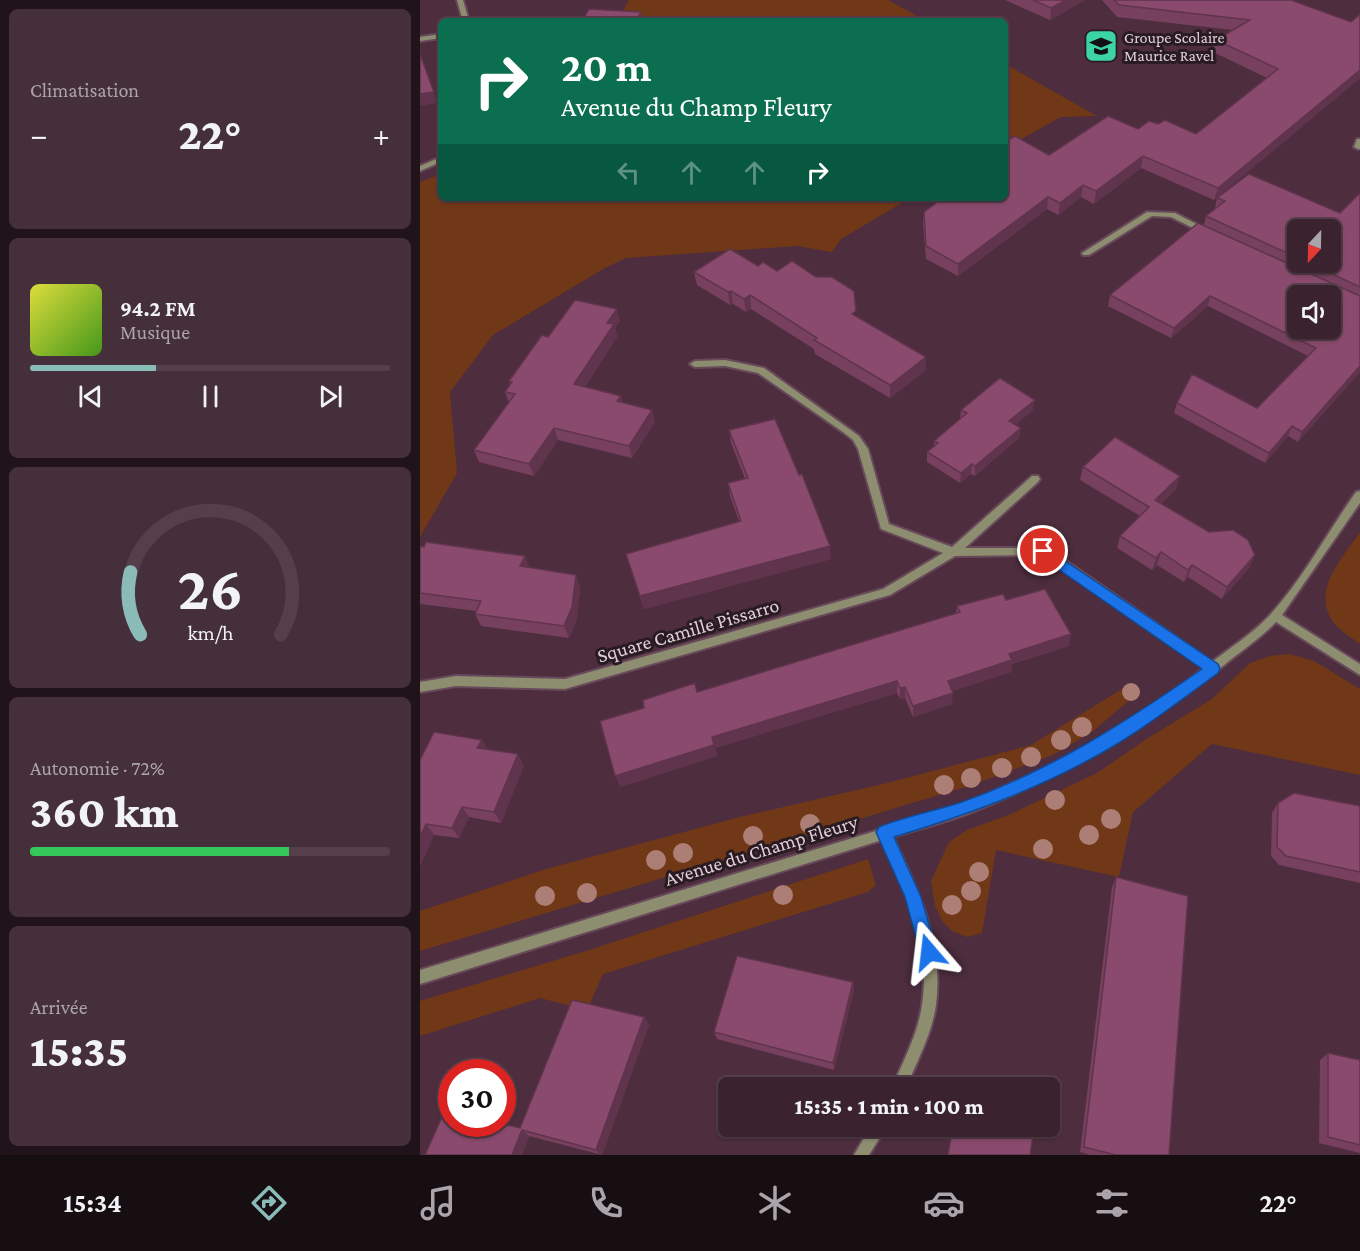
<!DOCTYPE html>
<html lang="fr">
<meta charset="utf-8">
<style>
body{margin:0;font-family:"Crimson Pro",serif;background:#452f3a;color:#f1f3f6;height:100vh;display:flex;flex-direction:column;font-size:22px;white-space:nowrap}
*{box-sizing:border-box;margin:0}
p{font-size:20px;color:#aba4aa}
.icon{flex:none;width:33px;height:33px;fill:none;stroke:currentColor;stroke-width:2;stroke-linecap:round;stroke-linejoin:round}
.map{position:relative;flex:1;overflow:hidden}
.drawer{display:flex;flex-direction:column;gap:9px;padding:9px;background:#201319;width:420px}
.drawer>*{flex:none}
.top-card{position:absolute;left:18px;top:18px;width:570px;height:183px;border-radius:9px;box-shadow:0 2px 4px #0004,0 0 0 2px #543f4a;background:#0b6e4f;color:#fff;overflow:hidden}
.needle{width:39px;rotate:202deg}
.buttons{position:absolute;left:867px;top:219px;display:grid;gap:12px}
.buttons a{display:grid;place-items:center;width:54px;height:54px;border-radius:9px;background:#3a222e;box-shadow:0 2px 4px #0004,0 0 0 2px #543f4a;font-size:30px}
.speed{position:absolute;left:18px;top:1059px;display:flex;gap:12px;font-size:30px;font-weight:700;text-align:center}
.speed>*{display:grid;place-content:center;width:78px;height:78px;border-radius:50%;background:#3a222e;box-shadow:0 2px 4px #0004,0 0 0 2px #543f4a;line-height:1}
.speed .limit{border:9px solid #d22;background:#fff;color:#111}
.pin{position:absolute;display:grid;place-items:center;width:51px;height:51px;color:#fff;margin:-26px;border:3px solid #fff;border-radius:50%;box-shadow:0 2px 6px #0007}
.me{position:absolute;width:66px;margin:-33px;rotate:343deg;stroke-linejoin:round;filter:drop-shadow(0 0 4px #0008)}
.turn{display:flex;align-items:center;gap:21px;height:126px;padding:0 24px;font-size:27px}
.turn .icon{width:78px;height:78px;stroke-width:2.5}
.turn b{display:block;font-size:42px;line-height:51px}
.lanes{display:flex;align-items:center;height:57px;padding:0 24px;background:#0003;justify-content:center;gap:30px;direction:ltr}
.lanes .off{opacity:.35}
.big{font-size:45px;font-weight:800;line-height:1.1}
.drawer .card{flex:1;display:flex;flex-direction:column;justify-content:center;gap:9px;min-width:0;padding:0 21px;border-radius:9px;background:#452f3a}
.drawer .dial{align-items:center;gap:0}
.dial svg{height:156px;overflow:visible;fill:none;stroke:#543f4a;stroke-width:7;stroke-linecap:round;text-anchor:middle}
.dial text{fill:#f1f3f6;stroke:none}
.song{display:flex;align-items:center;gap:18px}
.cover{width:72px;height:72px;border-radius:9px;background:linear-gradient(135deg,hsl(60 70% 55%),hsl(100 70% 35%))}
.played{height:6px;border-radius:3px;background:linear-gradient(90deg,#8bbbb9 35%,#543f4a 35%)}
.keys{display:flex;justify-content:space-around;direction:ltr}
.heat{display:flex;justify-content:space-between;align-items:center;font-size:33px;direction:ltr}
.charge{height:9px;border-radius:4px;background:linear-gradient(90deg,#34c759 72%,#543f4a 0)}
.trip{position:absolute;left:298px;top:1077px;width:342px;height:60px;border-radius:9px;background:#3a222e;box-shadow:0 2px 4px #0004,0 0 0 2px #543f4a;font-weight:800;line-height:60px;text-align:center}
.tab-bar{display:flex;height:96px;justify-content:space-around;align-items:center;background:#170e12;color:#aba4aa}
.tab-bar .icon{width:42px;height:42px}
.tab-bar .current{color:#8bbbb9}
.tab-bar b{font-size:27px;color:#f1f3f6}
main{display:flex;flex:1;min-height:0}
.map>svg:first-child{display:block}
</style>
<main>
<section class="drawer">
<div class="card"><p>Climatisation</p>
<div class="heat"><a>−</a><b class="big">22°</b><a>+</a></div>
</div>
<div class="card">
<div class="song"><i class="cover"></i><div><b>94.2 FM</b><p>Musique</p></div></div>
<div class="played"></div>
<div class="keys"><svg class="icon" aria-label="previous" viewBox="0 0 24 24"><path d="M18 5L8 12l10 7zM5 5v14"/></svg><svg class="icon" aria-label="pause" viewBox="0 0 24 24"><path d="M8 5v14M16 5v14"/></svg><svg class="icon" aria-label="next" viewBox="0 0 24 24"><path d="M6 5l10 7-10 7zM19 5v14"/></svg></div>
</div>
<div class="card dial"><svg viewBox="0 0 100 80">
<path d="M14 69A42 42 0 1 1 86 69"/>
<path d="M14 69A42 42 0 0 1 9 37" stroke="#8bbbb9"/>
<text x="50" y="56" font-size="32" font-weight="700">26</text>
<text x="50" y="72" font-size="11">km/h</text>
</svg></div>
<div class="card"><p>Autonomie · 72%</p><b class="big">360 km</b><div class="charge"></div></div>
<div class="card"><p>Arrivée</p><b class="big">15:35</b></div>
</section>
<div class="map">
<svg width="940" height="1155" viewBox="0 0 940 1155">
<rect width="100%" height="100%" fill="#4d2d3e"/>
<!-- green -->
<path fill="#713818" d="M 209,0 L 468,0 L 506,21 L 198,21 Z
M 585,64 L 677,116 L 641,117 L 585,148 Z
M 21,174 L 21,198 L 490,198 L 421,239 L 412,252 L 377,246 L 206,258 L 185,268 L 73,335 L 30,392 L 37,473 L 0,537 L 0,182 Z
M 940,532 L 940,644 C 932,638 920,631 914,623 C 890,591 922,559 940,532 Z
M 869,654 L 894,661 L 940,689 L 940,775 L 792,744 L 713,812 L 699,877 L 576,850 L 562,933 L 547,937 L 532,931 L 523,922 L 515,906 L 511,881 L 529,842 L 547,830 L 591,814 L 677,773 L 728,738 L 792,699 L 830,663 L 850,656 Z
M 710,684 L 718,693 L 672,732 L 633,755 L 549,786 L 0,951 L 0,911 L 126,869 L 320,817 L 463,784 L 611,745 Z
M 448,859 L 456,885 L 448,892 L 183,974 L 167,1010 L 120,998 L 0,1036 L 0,1001 L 169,950 Z"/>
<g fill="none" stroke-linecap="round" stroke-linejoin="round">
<!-- minor casing -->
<g stroke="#684a5a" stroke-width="4">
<path id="minor" d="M 37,0 L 43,0 L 49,21 L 43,21 Z
M 21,34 L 21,38 L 0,41 L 0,37 Z
M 937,139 L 940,139 L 940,149 L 938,149 L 934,147 Z
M 21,157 L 21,162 L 0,171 L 0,166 Z
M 727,212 L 755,213 L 790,231 L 786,233 L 783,233 L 751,217 L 732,216 L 669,255 L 663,255 L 662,253 Z
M 305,360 L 344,368 L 439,436 L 448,449 L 469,524 L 532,547 L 612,476 L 618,476 L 620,479 L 618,482 L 545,548 L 627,548 L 792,662 C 811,647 832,634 849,616 C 883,579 907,533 936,492 L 940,491 L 940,503 L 862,615 L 940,664 L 940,675 L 856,622 C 840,639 821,651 803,666 C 727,727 639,778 547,814 C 523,823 497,829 473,837 C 498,889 524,946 516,1005 C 512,1034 497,1061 486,1088 L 472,1088 C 483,1061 498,1034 502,1005 C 511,947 486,891 462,840 L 0,984 L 0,970 L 459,830 L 464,826 L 466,827 C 492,819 520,813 545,803 C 629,770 712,725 784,668 L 621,555 L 535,556 L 470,595 L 145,689 L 36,686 L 0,692 L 0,682 L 36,676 L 145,679 L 463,589 L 523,553 L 461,529 L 438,449 L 433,440 L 423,432 L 338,373 L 305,366 L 275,367 L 270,364 L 275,361 Z
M 451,1126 L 467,1126 L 449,1155 L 434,1155 Z"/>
</g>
<!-- minor -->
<use href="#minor" fill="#8d8d6f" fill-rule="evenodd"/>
</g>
<!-- trees -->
<g fill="#ac7e76">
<circle cx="711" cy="692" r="9"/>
<circle cx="662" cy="727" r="10"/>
<circle cx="641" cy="740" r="10"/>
<circle cx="611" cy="757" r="10"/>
<circle cx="582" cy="768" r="10"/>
<circle cx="551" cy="778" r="10"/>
<circle cx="524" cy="785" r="10"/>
<circle cx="635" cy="800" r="10"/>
<circle cx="691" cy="819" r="10"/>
<circle cx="390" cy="824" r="10"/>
<circle cx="669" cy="835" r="10"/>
<circle cx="333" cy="836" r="10"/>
<circle cx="623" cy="849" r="10"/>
<circle cx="263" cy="853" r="10"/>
<circle cx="236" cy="860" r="10"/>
<circle cx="559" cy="872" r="10"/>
<circle cx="551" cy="891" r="10"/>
<circle cx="167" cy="893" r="10"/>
<circle cx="363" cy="895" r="10"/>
<circle cx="125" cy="896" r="10"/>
<circle cx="532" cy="905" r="10"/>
</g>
<!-- wall -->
<path fill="#76405e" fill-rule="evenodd" d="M 585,0 L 665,0 L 630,20 Z
M 682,0 L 871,0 L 931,22 L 940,14 L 940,78 L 794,200 L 721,168 L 674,204 L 661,197 L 638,215 L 627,209 L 538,276 L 506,259 L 503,224 L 504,212 L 629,155 L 718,129 L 738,124 L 776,134 L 847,78 L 793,52 L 796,40 L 813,30 L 697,17 Z
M 940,193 L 940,372 L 878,442 L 868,436 L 845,463 L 754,413 L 757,403 L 837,408 L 888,356 L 788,306 L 751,338 L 688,306 L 690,295 L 784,225 L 786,216 L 795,208 L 797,198 L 920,213 ZM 878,230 L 910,262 L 878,262 Z
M 338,266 L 357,271 L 436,316 L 506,370 L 470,398 L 395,354 L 394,349 L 331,309 L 326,312 L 313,304 L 310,305 L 277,285 L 274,272 Z
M 200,321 L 195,328 L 197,337 L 165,387 L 203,403 L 235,422 L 212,458 L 138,440 L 114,476 L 59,462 L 54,450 L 89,403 L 85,392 L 90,385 L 89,381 L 128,337 Z
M 541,410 L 613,410 L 595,425 L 599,438 L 555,476 L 551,474 L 540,483 L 507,462 L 507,452 L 514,446 L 514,441 L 540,419 Z
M 309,430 L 411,559 L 224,609 L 206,554 L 319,521 L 310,496 L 308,483 L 325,479 L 311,443 Z
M 663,467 L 760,476 L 756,489 L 741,504 L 830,567 L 802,599 L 768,577 L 764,582 L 737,565 L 732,570 L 697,548 L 700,536 L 720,516 L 660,480 Z
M 0,546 L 110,568 L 160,587 L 157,619 L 149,638 L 61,626 L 55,614 L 56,611 L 0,604 Z
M 586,600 L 649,646 L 592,664 L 591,672 L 532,691 L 532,704 L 493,717 L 485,698 L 480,699 L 477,693 L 295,748 L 297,756 L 200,787 L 277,692 L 536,613 L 537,606 Z
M 68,750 L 104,765 L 81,823 L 49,817 L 39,838 L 14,835 L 0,866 L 0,760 Z
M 858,803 L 940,806 L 940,883 L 859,865 L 851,856 L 852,813 Z
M 696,877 L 749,1155 L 670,1155 L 660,1152 L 692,887 Z
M 433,982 L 434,990 L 414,1070 L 297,1039 L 294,1032 Z
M 224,1017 L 229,1025 L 182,1155 L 109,1136 L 102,1155 L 5,1155 L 100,1128 Z
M 908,1053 L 940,1060 L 940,1153 L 899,1143 L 900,1060 Z"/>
<!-- shaded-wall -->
<path fill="#60344c" d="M 646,0 L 665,0 L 630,20 L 631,8 Z
M 221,12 L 222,21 L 216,21 Z
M 940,70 L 940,78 L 794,200 L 798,188 Z
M 14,92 L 17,103 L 0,106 L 0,94 Z
M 723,156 L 721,168 L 674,204 L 676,191 Z
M 663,185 L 661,197 L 638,215 L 640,203 Z
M 628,197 L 627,209 L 538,276 L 538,264 Z
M 311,291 L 313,304 L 310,305 L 308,292 Z
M 330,295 L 331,309 L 326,312 L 324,299 Z
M 790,296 L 788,306 L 751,338 L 754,328 Z
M 197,309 L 200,321 L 195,328 L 197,337 L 158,397 L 154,384 L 187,323 Z
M 506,357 L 506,370 L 470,398 L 470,385 Z
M 940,366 L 940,372 L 878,442 L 882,432 Z
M 201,396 L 204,408 L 197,401 Z
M 615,400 L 613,410 L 588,431 L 589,421 Z
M 232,410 L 235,422 L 212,458 L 209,446 Z
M 872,426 L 868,436 L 845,463 L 849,453 Z
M 134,428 L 138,440 L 114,476 L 109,464 Z
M 601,428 L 599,438 L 555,476 L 555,466 Z
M 552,464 L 551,474 L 540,483 L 541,473 Z
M 760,476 L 756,489 L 732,513 L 735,500 Z
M 410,546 L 411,559 L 224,609 L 220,596 Z
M 741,552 L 737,565 L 732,570 L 736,558 Z
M 835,555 L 830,567 L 802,599 L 807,587 Z
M 105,556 L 110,568 L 100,566 Z
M 772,565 L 768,577 L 764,582 L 768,570 Z
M 156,575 L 160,587 L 157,619 L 149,638 L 144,626 Z
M 651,634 L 649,646 L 592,664 L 591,672 L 527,693 L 528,681 L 589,654 Z
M 477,681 L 477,693 L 295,748 L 297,756 L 200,787 L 195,776 L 292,737 Z
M 485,687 L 485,698 L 480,699 L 480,688 Z
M 533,693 L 532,704 L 493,717 L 493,706 Z
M 62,740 L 69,751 L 57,748 Z
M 98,754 L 104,765 L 81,823 L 74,812 Z
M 42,807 L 49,817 L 39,838 L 32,828 Z
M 6,824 L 14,835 L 0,866 L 0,837 Z
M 433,982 L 434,990 L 414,1070 L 413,1063 Z
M 224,1017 L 229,1025 L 182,1155 L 181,1155 L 176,1150 Z
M 102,1130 L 109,1136 L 102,1155 L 92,1155 Z"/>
<!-- building -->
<path fill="#894a6d" stroke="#60344c" stroke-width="1.5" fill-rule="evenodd" d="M 613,0 L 646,0 L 631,8 Z
M 694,0 L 871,0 L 931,22 L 940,14 L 940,70 L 798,188 L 723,156 L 676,191 L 663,185 L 640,203 L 628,197 L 538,264 L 506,246 L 504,212 L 523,198 L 585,198 L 585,142 L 595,136 L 629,155 L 688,116 L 718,129 L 729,121 L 738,124 L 745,120 L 776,134 L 858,69 L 796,40 L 830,20 L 699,5 Z
M 169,9 L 221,12 L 216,21 L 162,21 Z
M 0,54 L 14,92 L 0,94 Z
M 829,174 L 920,213 L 940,193 L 940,287 L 887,262 L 910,262 L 910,230 L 878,230 L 878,258 L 786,216 L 805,201 L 797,198 Z
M 778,223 L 940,296 L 940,366 L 882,432 L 872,426 L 849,453 L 757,403 L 772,374 L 837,408 L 896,348 L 790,296 L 754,328 L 690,295 ZM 878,296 L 910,296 L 910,328 L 878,328 Z
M 310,249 L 338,266 L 343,262 L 357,271 L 372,261 L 396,277 L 412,277 L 434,291 L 436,311 L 432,314 L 506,357 L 470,385 L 394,340 L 397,338 L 330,295 L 324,299 L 311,291 L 308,292 L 274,272 Z
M 155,300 L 197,309 L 187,323 L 194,324 L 154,384 L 201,396 L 197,401 L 232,410 L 209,446 L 134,428 L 109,464 L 54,450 L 95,394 L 85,392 L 92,382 L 89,381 L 122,335 L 128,337 Z
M 580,378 L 615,400 L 589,421 L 601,428 L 555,466 L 552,464 L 541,473 L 507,452 L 518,443 L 514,441 L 547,413 L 541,410 Z
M 355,419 L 379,475 L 382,474 L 410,546 L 220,596 L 206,554 L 321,521 L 308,483 L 328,478 L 309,430 Z
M 695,437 L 760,476 L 735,500 L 789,532 L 813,530 L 828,540 L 835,555 L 807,587 L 772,565 L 768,570 L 741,552 L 736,558 L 700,536 L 729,507 L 663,467 Z
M 6,542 L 105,556 L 100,566 L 156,575 L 152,607 L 144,626 L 55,614 L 61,601 L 0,593 L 0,546 L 4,547 Z
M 625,589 L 651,634 L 589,654 L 592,660 L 528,681 L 533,693 L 493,706 L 485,687 L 480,688 L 477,681 L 292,737 L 294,745 L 195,776 L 180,721 L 224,708 L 223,700 L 275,683 L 277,692 L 540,612 L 537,606 L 583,594 L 586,600 Z
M 14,732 L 62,740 L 57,748 L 98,754 L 74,812 L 42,807 L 32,828 L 6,824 L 0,837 L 0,760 Z
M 874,793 L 940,806 L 940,872 L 866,856 L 857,847 L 858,803 Z
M 696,877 L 768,896 L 749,1155 L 696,1155 L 664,1147 Z
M 317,956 L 433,982 L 413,1063 L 294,1032 Z
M 152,1000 L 224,1017 L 176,1150 L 102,1130 L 92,1155 L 5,1155 L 26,1108 L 32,1109 L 32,1124 L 82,1124 L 100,1128 Z
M 908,1053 L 940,1060 L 940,1145 L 908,1137 Z
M 533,1126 L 582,1126 L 613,1135 L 610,1155 L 528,1155 Z"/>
<!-- route -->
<path fill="#1a73e8" stroke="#114b97" stroke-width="1.5" d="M 623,546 L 798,664 L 800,669 L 798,673 C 761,700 725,728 685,751 C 619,789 547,815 474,837 L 501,897 L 517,952 L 515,958 L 509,960 L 503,958 L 500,952 L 485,897 L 456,832 L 459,827 C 486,816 515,811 542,802 C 630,771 706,722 782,669 L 618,555 L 616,551 L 618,547 Z"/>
<!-- icons -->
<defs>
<g id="school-square" transform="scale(1.725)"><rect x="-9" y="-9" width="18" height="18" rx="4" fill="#3cd4a4" stroke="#291b22"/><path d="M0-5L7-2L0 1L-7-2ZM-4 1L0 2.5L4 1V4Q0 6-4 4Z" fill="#111"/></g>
</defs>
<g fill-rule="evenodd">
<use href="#school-square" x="681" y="46"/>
</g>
<g text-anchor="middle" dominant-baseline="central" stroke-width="6" stroke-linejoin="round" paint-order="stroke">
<!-- far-poi labels -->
<g font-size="16" fill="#e2ced8" stroke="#291b22" text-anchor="start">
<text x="704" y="37">Groupe Scolaire<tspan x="704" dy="18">Maurice Ravel</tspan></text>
</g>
<!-- street labels -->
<g font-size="20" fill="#e2ced8" stroke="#291b22">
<text transform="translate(268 630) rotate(-16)">Square Camille Pissarro</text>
<text transform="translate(341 850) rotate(-17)">Avenue du Champ Fleury</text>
</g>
</g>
</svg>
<div class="buttons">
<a><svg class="needle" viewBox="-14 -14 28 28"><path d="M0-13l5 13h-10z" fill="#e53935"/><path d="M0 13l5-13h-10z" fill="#aba4aa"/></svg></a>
<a><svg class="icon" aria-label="sound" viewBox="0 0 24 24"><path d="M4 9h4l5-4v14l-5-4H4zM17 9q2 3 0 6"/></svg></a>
</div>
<div class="speed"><div class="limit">30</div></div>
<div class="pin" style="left:623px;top:551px;background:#d93025"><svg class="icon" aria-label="arrive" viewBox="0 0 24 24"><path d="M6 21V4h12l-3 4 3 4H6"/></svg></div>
<svg class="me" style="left:509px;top:952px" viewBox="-20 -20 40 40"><path d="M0-17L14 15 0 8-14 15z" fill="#1a73e8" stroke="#fff" stroke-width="4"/></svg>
<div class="trip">15:35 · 1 min · 100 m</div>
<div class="top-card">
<div class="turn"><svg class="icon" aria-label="right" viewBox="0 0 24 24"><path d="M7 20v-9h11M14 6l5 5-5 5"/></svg><div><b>20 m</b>Avenue du Champ Fleury</div></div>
<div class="lanes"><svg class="icon off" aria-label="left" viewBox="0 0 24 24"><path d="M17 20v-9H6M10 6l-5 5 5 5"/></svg><svg class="icon off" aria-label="ahead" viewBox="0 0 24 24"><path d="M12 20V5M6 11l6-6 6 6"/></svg><svg class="icon off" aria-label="ahead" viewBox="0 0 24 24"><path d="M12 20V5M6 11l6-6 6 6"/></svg><svg class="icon" aria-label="right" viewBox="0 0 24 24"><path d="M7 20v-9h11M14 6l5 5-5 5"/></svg></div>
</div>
</div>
</main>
<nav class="tab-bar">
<b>15:34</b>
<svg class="icon current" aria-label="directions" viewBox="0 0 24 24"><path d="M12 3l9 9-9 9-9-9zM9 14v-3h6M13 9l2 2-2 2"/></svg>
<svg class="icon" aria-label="music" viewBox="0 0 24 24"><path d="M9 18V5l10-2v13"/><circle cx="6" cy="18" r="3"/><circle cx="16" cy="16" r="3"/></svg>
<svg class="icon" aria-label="phone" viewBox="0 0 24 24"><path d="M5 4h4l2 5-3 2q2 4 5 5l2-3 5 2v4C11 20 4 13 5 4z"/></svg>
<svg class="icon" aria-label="climate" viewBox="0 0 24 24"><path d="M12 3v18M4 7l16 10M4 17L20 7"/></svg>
<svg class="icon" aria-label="car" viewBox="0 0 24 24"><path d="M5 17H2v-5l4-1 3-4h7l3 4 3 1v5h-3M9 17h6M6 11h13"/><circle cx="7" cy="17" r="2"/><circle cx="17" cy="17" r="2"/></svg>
<svg class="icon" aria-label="filters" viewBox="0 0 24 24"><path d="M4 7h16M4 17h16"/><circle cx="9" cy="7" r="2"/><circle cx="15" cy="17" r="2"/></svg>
<b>22°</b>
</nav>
